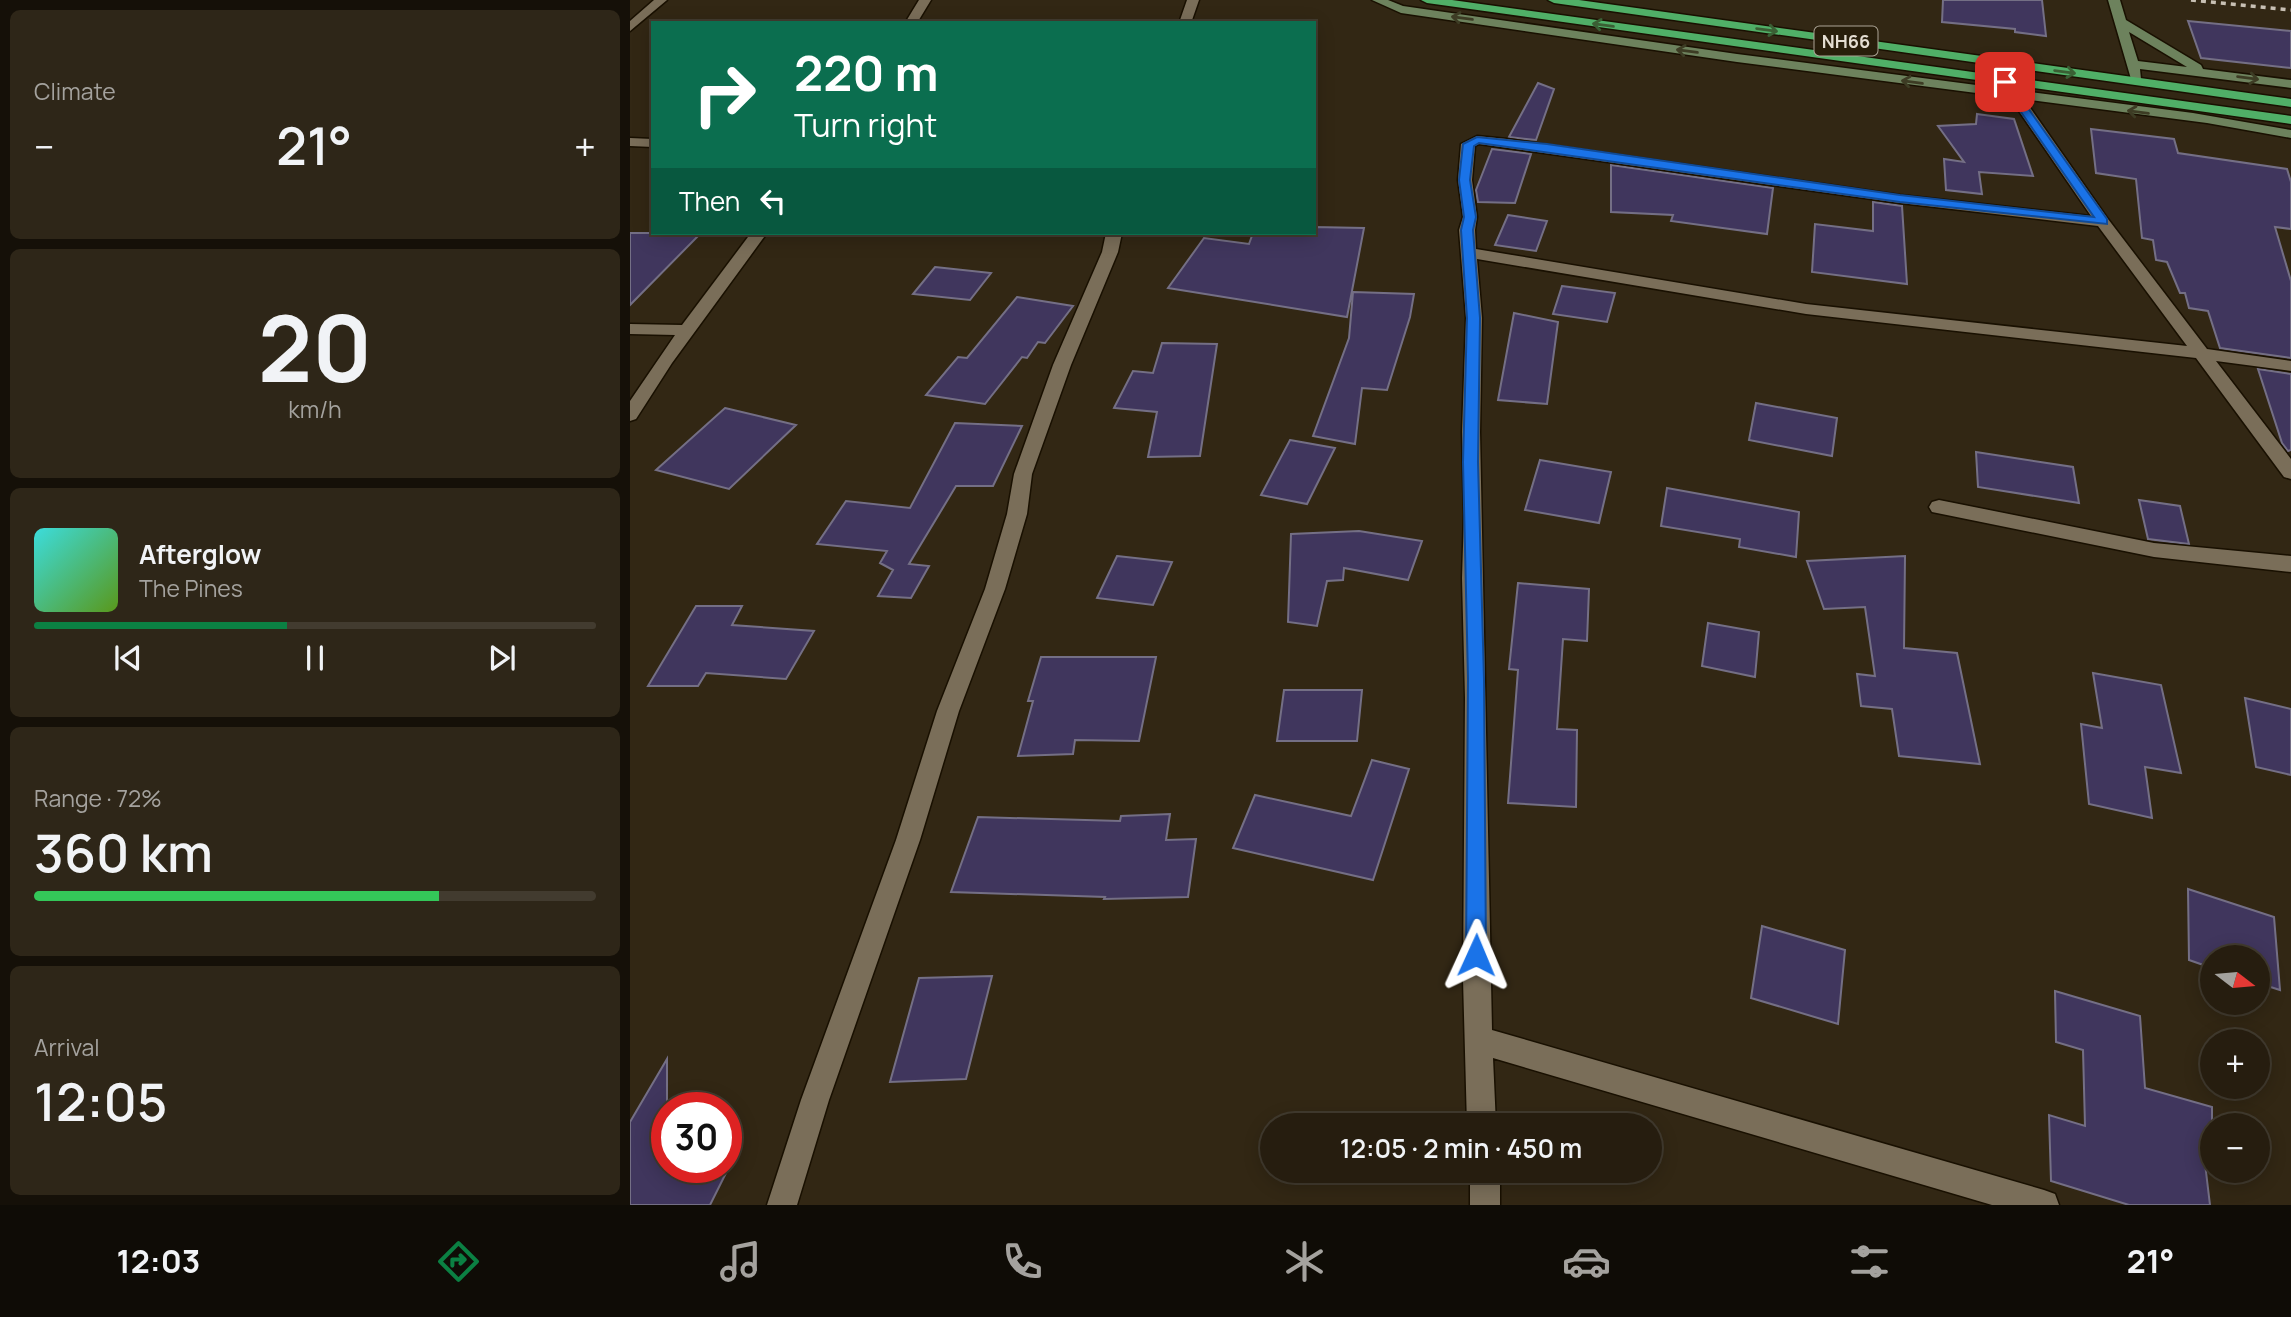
<!DOCTYPE html>
<meta charset="utf-8">
<style>
body{margin:0;font-family:Manrope,sans-serif;background:#2e2618;color:#f1f3f6;height:100vh;display:flex;flex-direction:column;font-size:26px;white-space:nowrap}
*{box-sizing:border-box;margin:0}
p{font-size:23px;color:#a4a29e}
.icon{flex:none;width:38px;height:38px;fill:none;stroke:currentColor;stroke-width:2;stroke-linecap:round;stroke-linejoin:round}
.map{position:relative;flex:1;overflow:hidden}
.sheet{display:flex;flex-direction:column;gap:10px;padding:10px;background:#151008;width:630px}
.sheet>*{flex:none}
.guide{position:absolute;left:21px;top:21px;width:665px;height:214px;border-radius:0px;box-shadow:0 4px 18px #0003,0 0 0 2px #423b2f;background:#0b6e4f;color:#fff;overflow:hidden}
.needle{width:46px;rotate:106deg}
.controls{position:absolute;left:1570px;top:945px;display:grid;gap:14px}
.controls a{display:grid;place-items:center;width:70px;height:70px;border-radius:50%;background:#261d0f;box-shadow:0 4px 18px #0003,0 0 0 2px #423b2f;font-size:35px}
.speed{position:absolute;left:21px;top:1092px;display:flex;gap:14px;font-size:35px;font-weight:700;text-align:center}
.speed>*{display:grid;place-content:center;width:91px;height:91px;border-radius:50%;background:#261d0f;box-shadow:0 4px 18px #0003,0 0 0 2px #423b2f;line-height:1}
.speed .limit{border:10px solid #d22;background:#fff;color:#111}
.pin{position:absolute;display:grid;place-items:center;width:60px;height:60px;color:#fff;margin:-30px;border-radius:14px;box-shadow:0 4px 10px #0006}
.me{position:absolute;width:77px;margin:-38px;rotate:1deg;stroke-linejoin:round;filter:drop-shadow(0 0 5px #0008)}
.turn{display:flex;align-items:center;gap:24px;height:147px;padding:0 28px;font-size:32px}
.turn .icon{width:91px;height:91px;stroke-width:2.5}
.turn b{display:block;font-size:49px;line-height:60px}
.then{display:flex;align-items:center;height:66px;padding:0 28px;background:#0003;gap:14px;font-size:26px}
.big{font-size:52px;font-weight:600;line-height:1.1}
.sheet .card{flex:1;display:flex;flex-direction:column;justify-content:center;gap:10px;min-width:0;padding:0 24px;border-radius:10px;background:#2e2618}
.sheet .dial{align-items:center;gap:0}
.dial b{font-size:91px;line-height:1}
.song{display:flex;align-items:center;gap:21px}
.cover{width:84px;height:84px;border-radius:10px;background:linear-gradient(135deg,hsl(180 70% 55%),hsl(90 70% 35%))}
.played{height:7px;border-radius:4px;background:linear-gradient(90deg,#0b8043 45%,#423b2f 45%)}
.keys{display:flex;justify-content:space-around;direction:ltr}
.heat{display:flex;justify-content:space-between;align-items:center;font-size:38px;direction:ltr}
.charge{height:10px;border-radius:5px;background:linear-gradient(90deg,#34c759 72%,#423b2f 0)}
.trip{position:absolute;left:630px;top:1113px;width:402px;height:70px;border-radius:35px;background:#261d0f;box-shadow:0 4px 18px #0003,0 0 0 2px #423b2f;font-weight:600;line-height:70px;text-align:center}
.dock{display:flex;height:112px;justify-content:space-around;align-items:center;background:#0f0c06;color:#a4a29e}
.dock .icon{width:49px;height:49px}
.dock .active{color:#0b8043}
.dock b{font-size:32px;color:#f1f3f6}
main{display:flex;flex:1;min-height:0}
.map>svg:first-child{display:block}
</style>
<main>
<section class="sheet">
<div class="card"><p>Climate</p>
<div class="heat"><a>−</a><b class="big">21°</b><a>+</a></div>
</div>
<div class="card dial"><b>20</b><p>km/h</p></div>
<div class="card">
<div class="song"><i class="cover"></i><div><b>Afterglow</b><p>The Pines</p></div></div>
<div class="played"></div>
<div class="keys"><svg class="icon" aria-label="previous" viewBox="0 0 24 24"><path d="M18 5L8 12l10 7zM5 5v14"/></svg><svg class="icon" aria-label="pause" viewBox="0 0 24 24"><path d="M8 5v14M16 5v14"/></svg><svg class="icon" aria-label="next" viewBox="0 0 24 24"><path d="M6 5l10 7-10 7zM19 5v14"/></svg></div>
</div>
<div class="card"><p>Range · 72%</p><b class="big">360 km</b><div class="charge"></div></div>
<div class="card"><p>Arrival</p><b class="big">12:05</b></div>
</section>
<div class="map">
<svg width="1661" height="1205" viewBox="0 0 1661 1205">
<rect width="100%" height="100%" fill="#322714"/>
<!-- building -->
<path fill="#40365d" stroke="#746f85" stroke-width="2" d="M 1313,0 L 1412,0 L 1416,36 L 1385,32 L 1385,29 L 1312,22 Z
M 1558,21 L 1661,31 L 1661,68 L 1571,58 Z
M 908,83 L 924,89 L 906,140 L 879,137 Z
M 1347,114 L 1384,119 L 1403,176 L 1349,172 L 1352,194 L 1316,190 L 1314,159 L 1334,162 L 1308,126 L 1346,124 Z
M 1461,129 L 1544,139 L 1548,153 L 1657,169 L 1661,182 L 1661,229 L 1645,227 L 1661,281 L 1661,358 L 1590,348 L 1578,311 L 1559,308 L 1555,293 L 1550,293 L 1537,262 L 1526,260 L 1523,240 L 1512,238 L 1506,179 L 1466,173 Z
M 862,149 L 901,154 L 885,203 L 848,202 L 846,190 Z
M 981,165 L 1143,188 L 1137,234 L 1041,221 L 1043,215 L 981,212 Z
M 1243,202 L 1272,206 L 1277,284 L 1182,272 L 1185,224 L 1243,231 Z
M 878,215 L 917,221 L 906,251 L 865,245 Z
M 684,227 L 734,228 L 717,317 L 538,288 L 574,238 L 619,244 L 623,233 L 684,233 Z
M 0,233 L 71,233 L 0,305 Z
M 305,267 L 361,273 L 340,300 L 283,294 Z
M 932,286 L 985,293 L 977,322 L 923,314 Z
M 723,292 L 784,294 L 780,317 L 757,390 L 732,388 L 725,444 L 683,436 L 719,338 Z
M 387,297 L 443,306 L 415,343 L 408,342 L 397,358 L 392,357 L 355,404 L 296,395 L 328,357 L 337,358 Z
M 884,313 L 928,322 L 917,404 L 868,400 Z
M 532,343 L 587,344 L 570,456 L 518,457 L 527,412 L 484,408 L 503,371 L 523,373 Z
M 1628,369 L 1661,374 L 1661,450 L 1658,451 L 1652,443 Z
M 1126,403 L 1207,418 L 1202,456 L 1119,440 Z
M 95,408 L 166,425 L 99,489 L 26,470 Z
M 325,423 L 392,426 L 363,486 L 326,486 L 279,564 L 299,566 L 281,598 L 248,596 L 263,570 L 250,563 L 257,551 L 187,544 L 216,501 L 280,508 Z
M 660,440 L 705,448 L 677,504 L 631,495 Z
M 1346,452 L 1443,467 L 1449,503 L 1348,487 Z
M 910,460 L 981,472 L 969,523 L 895,510 Z
M 1037,488 L 1169,512 L 1166,557 L 1109,547 L 1110,539 L 1031,526 Z
M 1509,500 L 1550,506 L 1559,544 L 1518,539 Z
M 729,531 L 792,541 L 778,580 L 714,568 L 713,580 L 697,581 L 687,626 L 658,622 L 661,534 Z
M 487,556 L 542,562 L 523,605 L 467,598 Z
M 1275,556 L 1274,648 L 1327,653 L 1350,764 L 1269,756 L 1262,709 L 1231,706 L 1227,674 L 1245,676 L 1235,607 L 1194,609 L 1177,561 Z
M 888,583 L 959,589 L 957,641 L 933,639 L 927,729 L 947,730 L 946,807 L 878,803 L 888,670 L 879,669 Z
M 66,606 L 112,606 L 102,625 L 184,631 L 156,679 L 76,673 L 68,686 L 18,686 Z
M 1078,623 L 1129,632 L 1125,677 L 1072,666 Z
M 411,657 L 526,657 L 509,741 L 445,740 L 443,754 L 388,756 L 403,701 L 398,701 Z
M 1463,673 L 1531,685 L 1551,773 L 1515,767 L 1522,818 L 1459,804 L 1451,724 L 1472,728 Z
M 654,690 L 732,690 L 727,741 L 647,741 Z
M 1615,698 L 1661,709 L 1661,775 L 1626,767 Z
M 742,760 L 779,769 L 743,880 L 603,848 L 625,795 L 721,816 Z
M 540,814 L 536,840 L 566,839 L 558,897 L 474,899 L 475,897 L 321,892 L 348,817 L 490,821 L 491,816 Z
M 1558,889 L 1644,917 L 1650,990 L 1628,983 L 1628,957 L 1582,957 L 1582,968 L 1559,960 Z
M 1132,926 L 1215,950 L 1208,1024 L 1121,998 Z
M 362,976 L 336,1079 L 260,1082 L 289,978 Z
M 1425,991 L 1510,1016 L 1515,1088 L 1582,1107 L 1582,1157 L 1574,1155 L 1580,1205 L 1499,1205 L 1421,1181 L 1419,1115 L 1455,1126 L 1453,1050 L 1426,1042 Z
M 37,1059 L 37,1167 L 99,1167 L 80,1205 L 0,1205 L 0,1122 Z"/>
<g fill="none" stroke-linecap="round" stroke-linejoin="round">
<!-- street casing -->
<g stroke="#191001" stroke-width="3">
<path id="street" d="M 24,0 L 37,0 L 0,31 L 0,21 Z
M 289,0 L 301,0 L 287,23 L 275,23 Z
M 557,0 L 569,0 L 561,23 L 549,23 Z
M 1375,78 L 1380,79 L 1478,219 L 1577,349 L 1661,361 L 1661,371 L 1586,361 L 1661,459 L 1661,479 L 1654,477 L 1566,358 L 1176,314 L 847,259 L 852,318 L 850,432 L 862,1030 L 1414,1190 L 1425,1194 L 1429,1205 L 1362,1205 L 863,1058 L 866,1125 L 837,1125 L 833,979 L 835,698 L 832,578 L 834,514 L 832,432 L 836,318 L 829,230 L 833,217 L 828,180 L 831,144 L 847,136 L 877,139 L 1270,195 L 1461,216 L 1369,82 ZM 849,144 L 1270,203 L 1468,226 L 1557,346 L 1176,304 L 846,249 L 845,230 L 847,217 L 842,180 L 845,146 Z
M 0,138 L 23,139 L 23,147 L 0,146 Z
M 121,233 L 137,233 L 42,363 L 6,419 L 0,421 L 0,401 L 45,335 L 0,334 L 0,324 L 52,325 Z
M 476,233 L 492,233 L 488,252 L 441,365 L 402,474 L 397,514 L 375,589 L 329,711 L 290,840 L 199,1100 L 167,1205 L 137,1205 L 171,1100 L 266,840 L 307,711 L 355,589 L 377,514 L 384,474 L 423,365 L 472,252 Z
M 1309,500 L 1524,543 L 1661,556 L 1661,572 L 1524,557 L 1302,512 L 1299,507 L 1302,502 Z
M 840,1171 L 870,1171 L 870,1205 L 840,1205 Z"/>
</g>
<!-- secondary casing -->
<g stroke="#191001" stroke-width="3">
<path id="secondary" d="M 742,0 L 758,0 L 773,6 L 1107,54 L 1563,113 L 1661,130 L 1661,138 L 1577,123 L 1107,62 L 771,13 Z
M 1478,0 L 1490,0 L 1496,20 L 1571,65 L 1573,69 L 1661,80 L 1661,88 L 1510,69 L 1511,79 L 1501,79 ZM 1499,32 L 1557,67 L 1508,61 Z"/>
</g>
<!-- highway casing -->
<g stroke="#191001" stroke-width="3">
<path id="highway" d="M 791,0 L 822,0 L 1661,116 L 1661,124 L 797,3 Z
M 918,0 L 949,0 L 1661,99 L 1661,107 L 924,3 Z"/>
</g>
<!-- street -->
<use href="#street" fill="#7a6e59" fill-rule="evenodd"/>
<!-- secondary -->
<use href="#secondary" fill="#6d825d" fill-rule="evenodd"/>
<!-- highway -->
<use href="#highway" fill="#50af67" fill-rule="evenodd"/>
<!-- rail -->
<path stroke="#c8c0b4" stroke-width="3.5" stroke-dasharray="5 5" stroke-linecap="butt" d="M 1561,0 L 1661,10"/>
</g>
<!-- one-way arrows -->
<defs><path id="oneway-shaft" d="M-6 0H5M1.5-3L5.5 0L1.5 3" fill="none" stroke-width="1.6" stroke-linecap="round" stroke-linejoin="round" transform="scale(1.75)"/></defs>
<g stroke="#3d3c24">
<use href="#oneway-shaft" transform="translate(832 18) rotate(-172)"/>
<use href="#oneway-shaft" transform="translate(1057 51) rotate(-172)"/>
<use href="#oneway-shaft" transform="translate(1618 78) rotate(7)"/>
<use href="#oneway-shaft" transform="translate(1282 82) rotate(-172)"/>
<use href="#oneway-shaft" transform="translate(1508 112) rotate(-173)"/>
</g>
<g stroke="#3a5f34">
<use href="#oneway-shaft" transform="translate(973 25) rotate(-172)"/>
<use href="#oneway-shaft" transform="translate(1137 30) rotate(8)"/>
<use href="#oneway-shaft" transform="translate(1435 72) rotate(8)"/>
</g>
<!-- route -->
<path fill="#1a73e8" stroke="#114b97" stroke-width="2" d="M 1375,79 L 1378,80 L 1477,219 L 1477,224 L 1270,202 L 849,143 L 844,146 L 840,180 L 846,217 L 843,230 L 850,318 L 848,462 L 854,679 L 856,955 L 853,962 L 846,965 L 839,962 L 836,955 L 838,679 L 833,462 L 837,318 L 831,230 L 834,217 L 829,180 L 833,144 L 847,137 L 917,144 L 1270,195 L 1464,217 L 1370,82 Z"/>
<g text-anchor="middle" dominant-baseline="central" stroke-width="7" stroke-linejoin="round" paint-order="stroke">
<!-- shield labels -->
<rect fill="#281e0b" stroke="#aca496" stroke-width="2" x="1184.5" y="26.5" width="63" height="29" rx="5"/>
<g font-size="18" font-weight="bold" fill="#e4ddd2">
<text x="1216" y="41">NH66</text>
</g>
</g>
</svg>
<div class="controls">
<a><svg class="needle" viewBox="-14 -14 28 28"><path d="M0-13l5 13h-10z" fill="#e53935"/><path d="M0 13l5-13h-10z" fill="#a4a29e"/></svg></a>
<a>+</a>
<a>−</a>
</div>
<div class="speed"><div class="limit">30</div></div>
<div class="pin" style="left:1375px;top:82px;background:#d93025"><svg class="icon" aria-label="arrive" viewBox="0 0 24 24"><path d="M6 21V4h12l-3 4 3 4H6"/></svg></div>
<svg class="me" style="left:846px;top:955px" viewBox="-20 -20 40 40"><path d="M0-17L14 15 0 8-14 15z" fill="#1a73e8" stroke="#fff" stroke-width="4"/></svg>
<div class="trip">12:05 · 2 min · 450 m</div>
<div class="guide">
<div class="turn"><svg class="icon" aria-label="right" viewBox="0 0 24 24"><path d="M7 20v-9h11M14 6l5 5-5 5"/></svg><div><b>220 m</b>Turn right</div></div>
<div class="then">Then<svg class="icon" aria-label="left" viewBox="0 0 24 24"><path d="M17 20v-9H6M10 6l-5 5 5 5"/></svg></div>
</div>
</div>
</main>
<nav class="dock">
<b>12:03</b>
<svg class="icon active" aria-label="directions" viewBox="0 0 24 24"><path d="M12 3l9 9-9 9-9-9zM9 14v-3h6M13 9l2 2-2 2"/></svg>
<svg class="icon" aria-label="music" viewBox="0 0 24 24"><path d="M9 18V5l10-2v13"/><circle cx="6" cy="18" r="3"/><circle cx="16" cy="16" r="3"/></svg>
<svg class="icon" aria-label="phone" viewBox="0 0 24 24"><path d="M5 4h4l2 5-3 2q2 4 5 5l2-3 5 2v4C11 20 4 13 5 4z"/></svg>
<svg class="icon" aria-label="climate" viewBox="0 0 24 24"><path d="M12 3v18M4 7l16 10M4 17L20 7"/></svg>
<svg class="icon" aria-label="car" viewBox="0 0 24 24"><path d="M5 17H2v-5l4-1 3-4h7l3 4 3 1v5h-3M9 17h6M6 11h13"/><circle cx="7" cy="17" r="2"/><circle cx="17" cy="17" r="2"/></svg>
<svg class="icon" aria-label="filters" viewBox="0 0 24 24"><path d="M4 7h16M4 17h16"/><circle cx="9" cy="7" r="2"/><circle cx="15" cy="17" r="2"/></svg>
<b>21°</b>
</nav>
